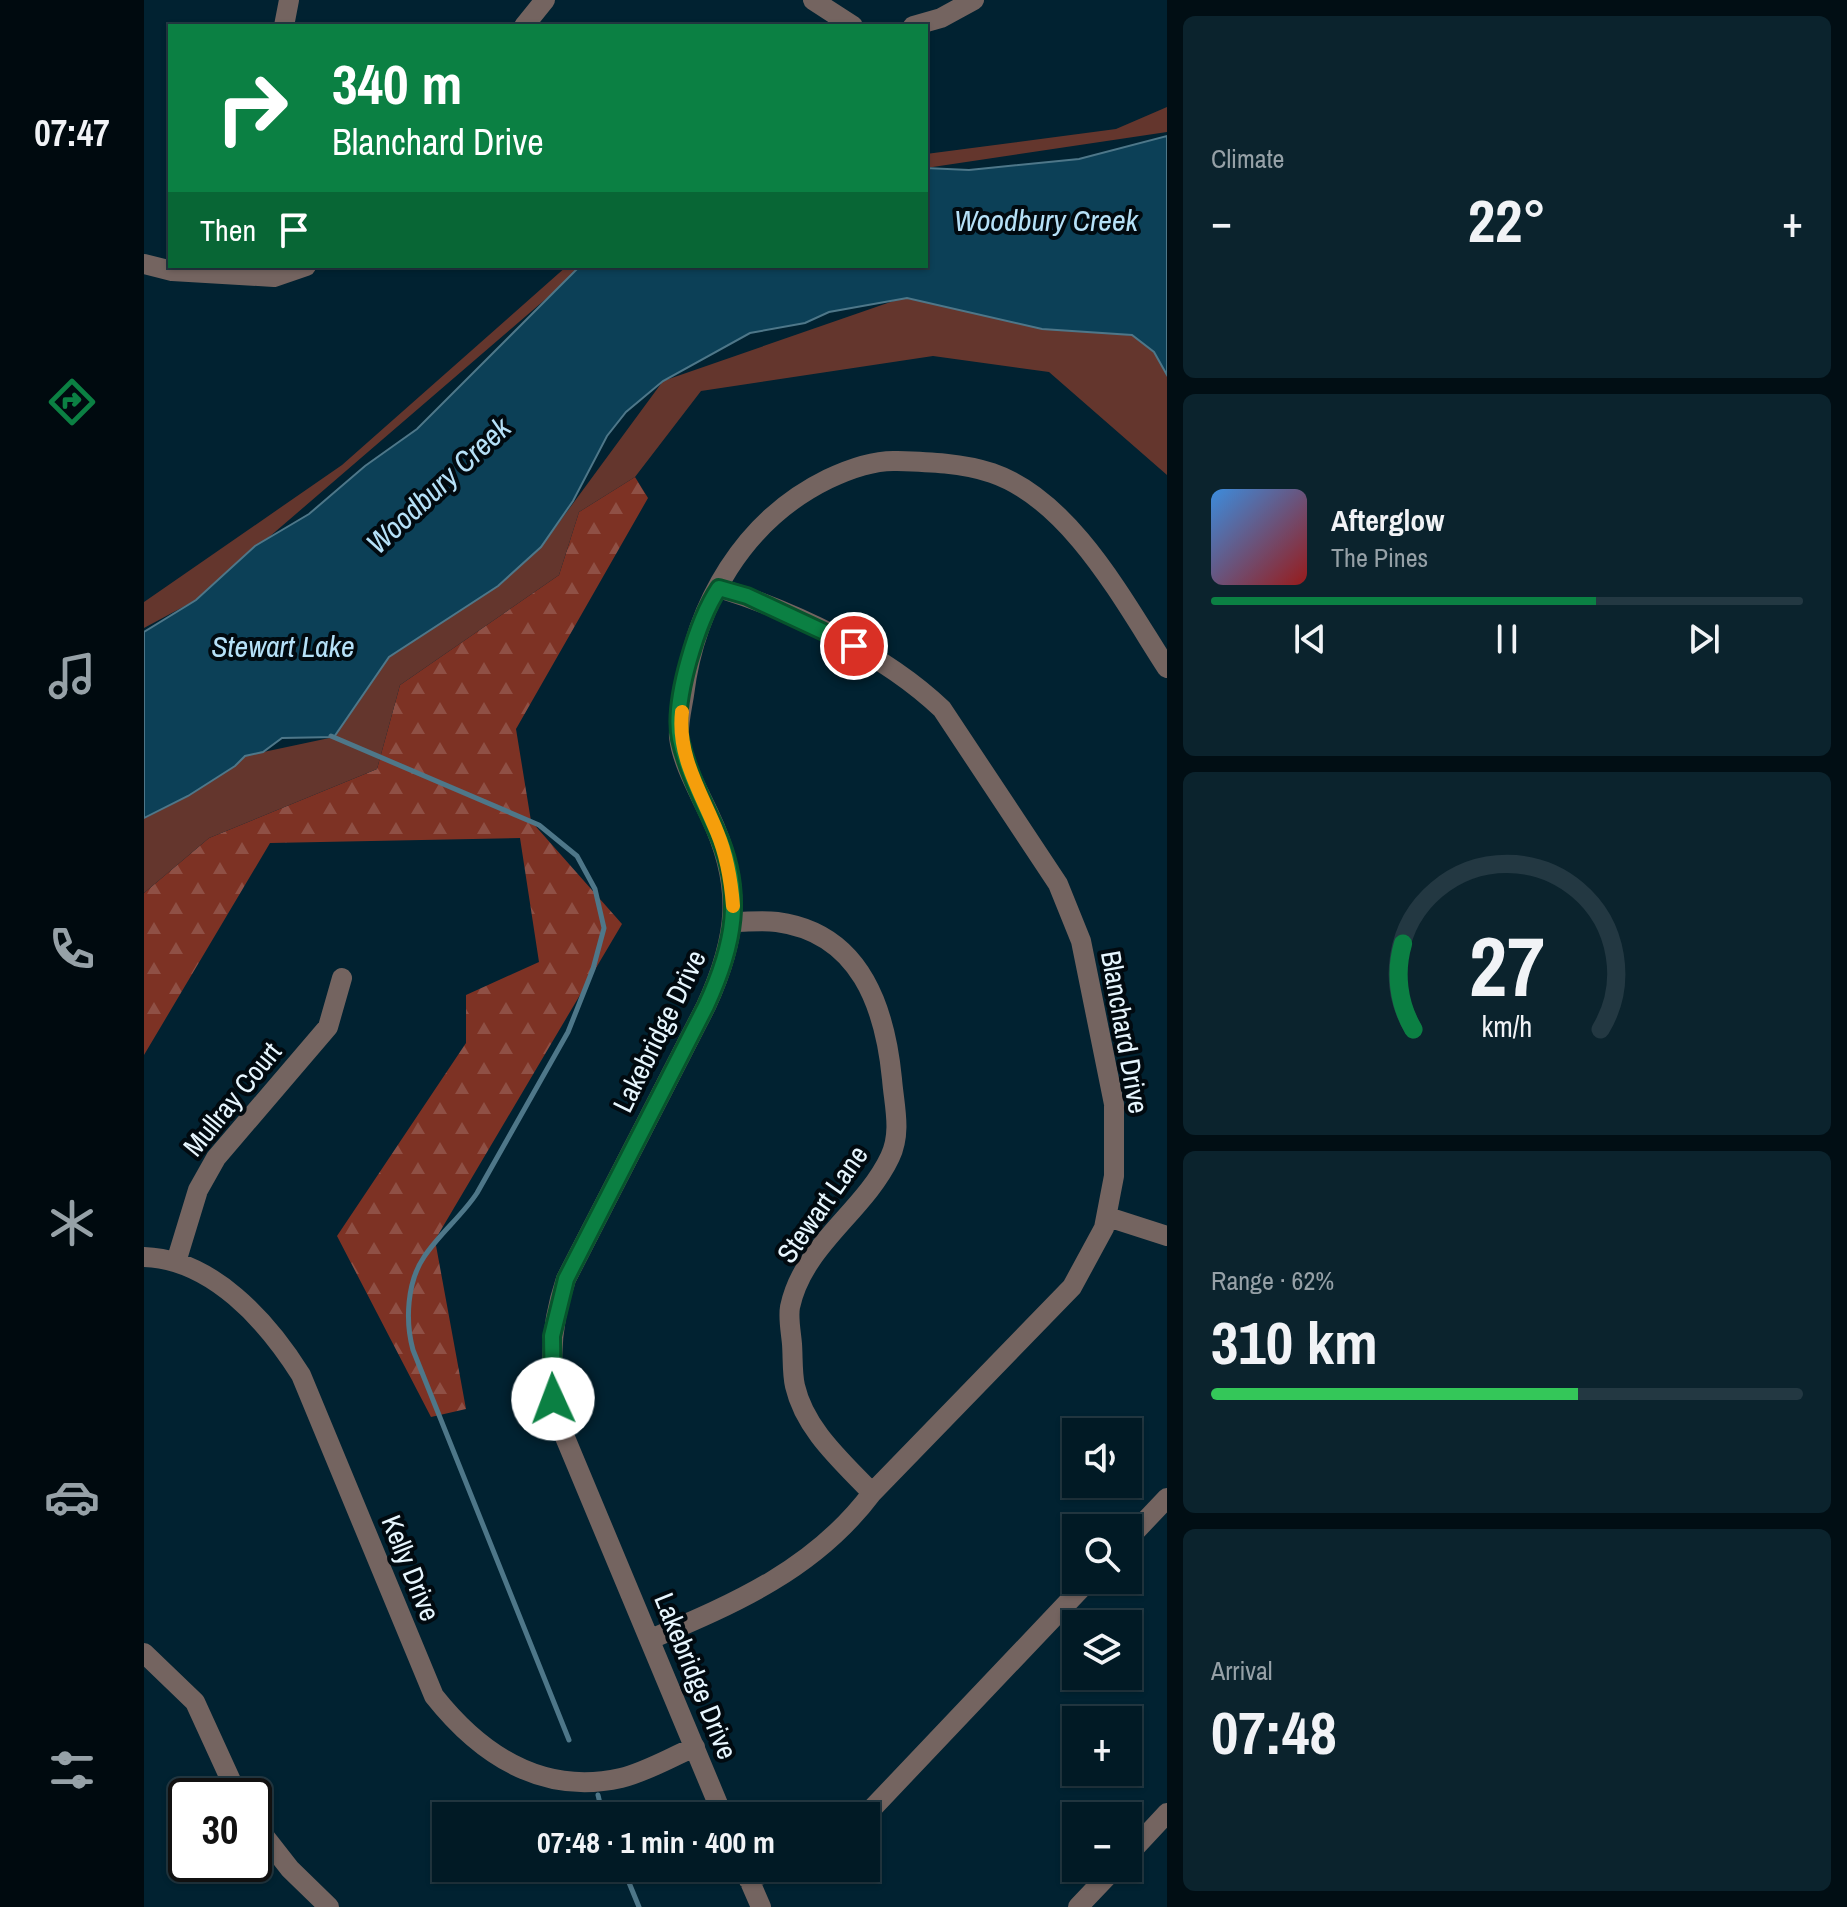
<!DOCTYPE html>
<meta charset="utf-8">
<style>
body{margin:0;font-family:"Archivo Narrow",sans-serif;background:#0b232d;color:#f1f3f6;height:100vh;display:flex;flex-direction:column;font-size:30px;white-space:nowrap}
*{box-sizing:border-box;margin:0}
p{font-size:26px;color:#96a1a7}
.icon{flex:none;width:44px;height:44px;fill:none;stroke:currentColor;stroke-width:2;stroke-linecap:round;stroke-linejoin:round}
.map{position:relative;flex:1;overflow:hidden}
.panel{display:flex;flex-direction:column;gap:16px;padding:16px;background:#010e14;width:680px}
.panel>*{flex:none}
.hud{position:absolute;left:24px;top:24px;width:760px;height:244px;border-radius:0px;box-shadow:0 2px 6px #0004,0 0 0 2px #233842;background:#0b8043;color:#fff;overflow:hidden}
.buttons{position:absolute;left:918px;top:1418px;display:grid;gap:16px}
.buttons a{display:grid;place-items:center;width:80px;height:80px;border-radius:0px;background:#011a25;box-shadow:0 2px 6px #0004,0 0 0 2px #233842;font-size:40px}
.speed{position:absolute;left:24px;top:1778px;display:flex;gap:16px;font-size:40px;font-weight:700;text-align:center}
.speed>*{display:grid;place-content:center;width:104px;height:104px;border-radius:50%;background:#011a25;box-shadow:0 2px 6px #0004,0 0 0 2px #233842;line-height:1}
.speed .limit{border:4px solid #111;border-radius:12px;background:#fff;color:#111}
.pin{position:absolute;display:grid;place-items:center;width:68px;height:68px;color:#fff;margin:-34px;border:4px solid #fff;border-radius:50%;box-shadow:0 2px 8px #0007}
.me{position:absolute;width:88px;margin:-44px;rotate:358deg;stroke-linejoin:round;filter:drop-shadow(0 0 6px #0008)}
.turn{display:flex;align-items:center;gap:28px;height:168px;padding:0 32px;font-size:36px}
.turn .icon{width:104px;height:104px;stroke-width:2.5}
.turn b{display:block;font-size:56px;line-height:68px}
.then{display:flex;align-items:center;height:76px;padding:0 32px;background:#0003;gap:16px;font-size:30px}
.big{font-size:60px;font-weight:700;line-height:1.1}
.panel .card{flex:1;display:flex;flex-direction:column;justify-content:center;gap:12px;min-width:0;padding:0 28px;border-radius:12px;background:#0b232d}
.panel .dial{align-items:center;gap:0}
.dial svg{height:208px;overflow:visible;fill:none;stroke:#233842;stroke-width:7;stroke-linecap:round;text-anchor:middle}
.dial text{fill:#f1f3f6;stroke:none}
.song{display:flex;align-items:center;gap:24px}
.cover{width:96px;height:96px;border-radius:12px;background:linear-gradient(135deg,hsl(210 70% 55%),hsl(0 70% 35%))}
.played{height:8px;border-radius:4px;background:linear-gradient(90deg,#0b8043 65%,#233842 65%)}
.keys{display:flex;justify-content:space-around;direction:ltr}
.heat{display:flex;justify-content:space-between;align-items:center;font-size:44px;direction:ltr}
.charge{height:12px;border-radius:6px;background:linear-gradient(90deg,#34c759 62%,#233842 0)}
.trip{position:absolute;left:288px;top:1802px;width:448px;height:80px;border-radius:0px;background:#011a25;box-shadow:0 2px 6px #0004,0 0 0 2px #233842;font-weight:700;line-height:80px;text-align:center}
main{display:flex;flex:1;min-height:0}
.tab-bar{display:flex;flex-direction:column;width:144px;justify-content:space-around;align-items:center;background:#000a0f;color:#96a1a7}
.tab-bar .icon{width:56px;height:56px}
.tab-bar .active{color:#0b8043}
.tab-bar b{font-size:36px;color:#f1f3f6}
.map>svg:first-child{display:block}
</style>
<main>
<nav class="tab-bar">
<b>07:47</b>
<svg class="icon active" aria-label="directions" viewBox="0 0 24 24"><path d="M12 3l9 9-9 9-9-9zM9 14v-3h6M13 9l2 2-2 2"/></svg>
<svg class="icon" aria-label="music" viewBox="0 0 24 24"><path d="M9 18V5l10-2v13"/><circle cx="6" cy="18" r="3"/><circle cx="16" cy="16" r="3"/></svg>
<svg class="icon" aria-label="phone" viewBox="0 0 24 24"><path d="M5 4h4l2 5-3 2q2 4 5 5l2-3 5 2v4C11 20 4 13 5 4z"/></svg>
<svg class="icon" aria-label="climate" viewBox="0 0 24 24"><path d="M12 3v18M4 7l16 10M4 17L20 7"/></svg>
<svg class="icon" aria-label="car" viewBox="0 0 24 24"><path d="M5 17H2v-5l4-1 3-4h7l3 4 3 1v5h-3M9 17h6M6 11h13"/><circle cx="7" cy="17" r="2"/><circle cx="17" cy="17" r="2"/></svg>
<svg class="icon" aria-label="filters" viewBox="0 0 24 24"><path d="M4 7h16M4 17h16"/><circle cx="9" cy="7" r="2"/><circle cx="15" cy="17" r="2"/></svg>
</nav>
<div class="map">
<svg width="1023" height="1907" viewBox="0 0 1023 1907">
<defs>
<pattern id="forest-firs" width="22" height="20" patternUnits="userSpaceOnUse" patternTransform="scale(2)"><rect width="22" height="20" fill="#7d3224"/><path d="M5 1l3.5 6h-7zM16 11l3.5 6h-7z" fill="#8f5045"/></pattern>
</defs>
<rect width="100%" height="100%" fill="#012231"/>
<!-- forest -->
<path fill="url(#forest-firs)" d="M 491,477 L 504,498 L 372,729 L 387,821 L 478,924 L 291,1240 L 322,1409 L 287,1417 L 193,1236 L 322,1043 L 322,995 L 395,962 L 376,838 L 126,843 L 0,1055 L 0,893 L 65,838 L 233,769 L 256,685 L 415,575 L 435,512 Z"/>
<!-- green -->
<path fill="#64362d" d="M 1023,107 L 1023,132 L 782,168 L 782,154 L 972,129 Z
M 423,266 L 440,266 L 52,600 L 0,628 L 0,602 L 198,465 Z
M 758,298 L 995,337 L 1023,334 L 1023,475 L 905,372 L 789,356 L 557,391 L 491,477 L 435,512 L 415,575 L 256,685 L 233,769 L 65,838 L 0,893 L 0,816 L 101,756 L 190,737 L 245,657 L 397,547 L 519,381 Z"/>
<!-- water -->
<path fill="#0c4057" stroke="#4e7789" stroke-width="2" d="M 1023,136 L 1023,375 L 1010,352 L 988,335 L 898,329 L 763,298 L 685,312 L 661,323 L 606,333 L 519,381 L 482,412 L 463,436 L 429,501 L 397,547 L 354,586 L 245,657 L 190,737 L 138,738 L 119,752 L 101,756 L 91,766 L 44,796 L 0,818 L 0,632 L 52,600 L 111,546 L 165,514 L 221,466 L 273,429 L 436,266 L 782,266 L 782,168 L 825,170 L 935,159 Z"/>
<g fill="none" stroke-linecap="round" stroke-linejoin="round">
<!-- stream -->
<path stroke="#4e7789" stroke-width="5" d="M 187,736 L 395,825 L 433,856 L 451,889 L 460,928 L 449,969 L 424,1032 L 333,1193 C 318,1216 295,1234 280,1257 C 263,1282 261,1321 269,1350 L 425,1740
M 454,1795 L 459,1816
M 479,1868 L 495,1907"/>
<!-- minor -->
<path stroke="#746460" stroke-width="20" d="M 669,0 L 709,26
M 140,26 L 145,0
M 380,26 L 401,0
M 769,26 L 797,18 L 830,0
M 0,264 L 28,271 L 130,277 L 162,266
M 590,922 C 604,922 619,920 633,922 C 716,933 741,1007 748,1079 C 750,1105 758,1132 746,1157 C 720,1212 659,1245 646,1307 C 644,1318 647,1332 648,1344 C 649,1357 648,1373 651,1386 C 661,1430 699,1462 728,1493
M 964,1217 L 1023,1236
M 0,1257 C 68,1259 123,1321 157,1375 L 290,1696 C 336,1754 398,1796 477,1778 C 502,1772 527,1757 551,1747
M 32,1262 L 54,1190 L 72,1158 L 184,1027 L 198,978
M 984,1539 L 1023,1498
M 507,1639 C 592,1603 671,1569 728,1493 L 928,1287 L 960,1228 L 970,1176 L 970,1104 L 937,941 L 914,884 L 798,709 C 740,654 652,612 575,588
M 0,1653 L 51,1702 L 94,1796
M 579,1816 L 420,1435 C 404,1381 404,1332 422,1279 L 562,1006 C 594,937 599,886 566,816 C 555,792 538,763 535,737 C 534,724 538,708 540,695 C 551,604 600,520 684,479 C 705,469 730,460 753,461 C 785,462 818,463 848,473 C 927,500 980,602 1023,668
M 721,1816 L 945,1580
M 110,1823 L 146,1869 L 185,1907
M 984,1855 L 1023,1813
M 600,1868 L 617,1907
M 604,1879 L 635,1868
M 934,1907 L 971,1868"/>
</g>
<g fill="none" stroke-linecap="round" stroke-linejoin="round">
<!-- route casing -->
<g stroke="#07532c" stroke-width="20">
<path id="route" d="M 409,1399 L 408,1336 L 422,1279 L 562,1006 C 590,946 601,893 572,830 C 559,801 543,771 536,739 C 528,701 554,619 575,588 L 603,596 L 710,646"/>
</g>
<!-- route -->
<use href="#route" stroke="#0b8043" stroke-width="14"/>
<!-- slow -->
<path stroke="#f59e0b" stroke-width="14" d="M 538,712 C 533,756 557,792 573,832 C 583,856 587,880 589,906"/>
</g>
<g text-anchor="middle" dominant-baseline="central" stroke-width="8" stroke-linejoin="round" paint-order="stroke">
<!-- street labels -->
<g font-size="28" fill="#e7f6fe" stroke="#010a10">
<text transform="translate(515 1031) rotate(-64)">Lakebridge Drive</text>
<text transform="translate(981 1032) rotate(80)">Blanchard Drive</text>
<text transform="translate(88 1099) rotate(-51)">Mullray Court</text>
<text transform="translate(678 1204) rotate(-55)">Stewart Lane</text>
<text transform="translate(267 1568) rotate(68)">Kelly Drive</text>
<text transform="translate(552 1676) rotate(68)">Lakebridge Drive</text>
</g>
<!-- water labels -->
<g font-size="30" font-style="italic" fill="#b6e1f8" stroke="#010a10">
<text x="902" y="220">Woodbury Creek</text>
<text transform="translate(294 485) rotate(-43)">Woodbury Creek</text>
<text x="139" y="646">Stewart Lake</text>
</g>
</g>
</svg>
<div class="buttons">
<a><svg class="icon" aria-label="sound" viewBox="0 0 24 24"><path d="M4 9h4l5-4v14l-5-4H4zM17 9q2 3 0 6"/></svg></a>
<a><svg class="icon" aria-label="search" viewBox="0 0 24 24"><circle cx="10" cy="10" r="6"/><path d="M15 15l6 6"/></svg></a>
<a><svg class="icon" aria-label="layers" viewBox="0 0 24 24"><path d="M12 4l9 5-9 5-9-5zM3 14l9 5 9-5"/></svg></a>
<a>+</a>
<a>−</a>
</div>
<div class="speed"><div class="limit">30</div></div>
<div class="pin" style="left:710px;top:646px;background:#d93025"><svg class="icon" aria-label="arrive" viewBox="0 0 24 24"><path d="M6 21V4h12l-3 4 3 4H6"/></svg></div>
<svg class="me" style="left:409px;top:1399px" viewBox="-20 -20 40 40"><circle r="19" fill="#fff"/><path d="M0-13L10 11 0 6-10 11z" fill="#0b8043"/></svg>
<div class="trip">07:48 · 1 min · 400 m</div>
<div class="hud">
<div class="turn"><svg class="icon" aria-label="right" viewBox="0 0 24 24"><path d="M7 20v-9h11M14 6l5 5-5 5"/></svg><div><b>340 m</b>Blanchard Drive</div></div>
<div class="then">Then<svg class="icon" aria-label="arrive" viewBox="0 0 24 24"><path d="M6 21V4h12l-3 4 3 4H6"/></svg></div>
</div>
</div>
<section class="panel">
<div class="card"><p>Climate</p>
<div class="heat"><a>−</a><b class="big">22°</b><a>+</a></div>
</div>
<div class="card">
<div class="song"><i class="cover"></i><div><b>Afterglow</b><p>The Pines</p></div></div>
<div class="played"></div>
<div class="keys"><svg class="icon" aria-label="previous" viewBox="0 0 24 24"><path d="M18 5L8 12l10 7zM5 5v14"/></svg><svg class="icon" aria-label="pause" viewBox="0 0 24 24"><path d="M8 5v14M16 5v14"/></svg><svg class="icon" aria-label="next" viewBox="0 0 24 24"><path d="M6 5l10 7-10 7zM19 5v14"/></svg></div>
</div>
<div class="card dial"><svg viewBox="0 0 100 80">
<path d="M14 69A42 42 0 1 1 86 69"/>
<path d="M14 69A42 42 0 0 1 10 36" stroke="#0b8043"/>
<text x="50" y="56" font-size="32" font-weight="700">27</text>
<text x="50" y="72" font-size="11">km/h</text>
</svg></div>
<div class="card"><p>Range · 62%</p><b class="big">310 km</b><div class="charge"></div></div>
<div class="card"><p>Arrival</p><b class="big">07:48</b></div>
</section>
</main>
